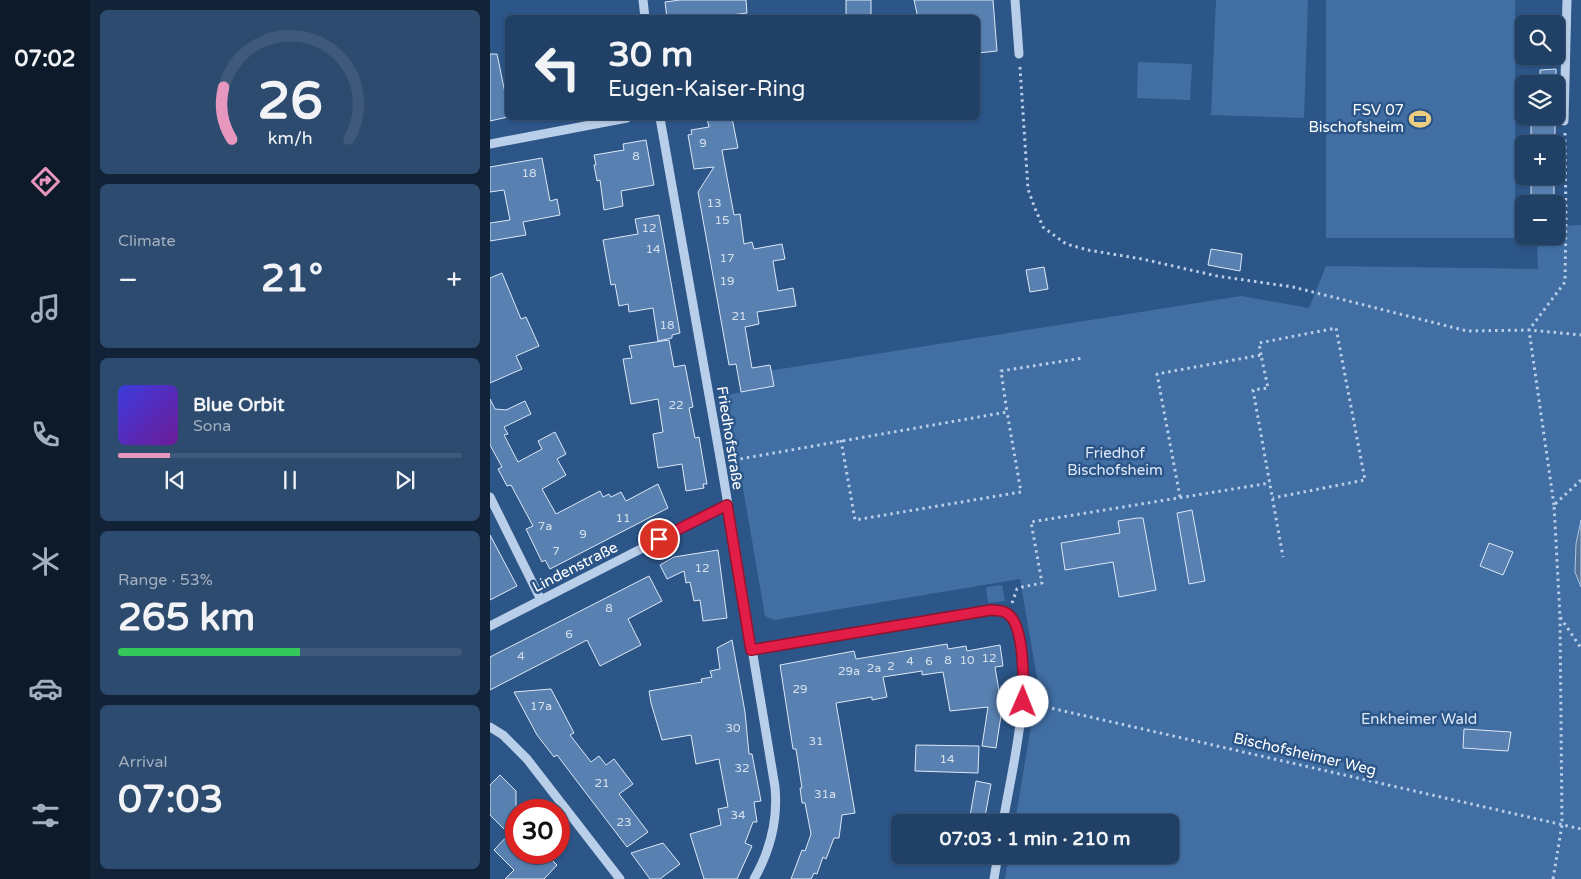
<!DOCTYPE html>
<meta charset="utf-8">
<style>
body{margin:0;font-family:"Varela Round",sans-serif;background:#2d4b6f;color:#f1f3f6;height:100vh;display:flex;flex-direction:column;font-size:19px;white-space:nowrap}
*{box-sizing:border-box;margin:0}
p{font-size:16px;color:#a2afbf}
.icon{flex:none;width:28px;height:28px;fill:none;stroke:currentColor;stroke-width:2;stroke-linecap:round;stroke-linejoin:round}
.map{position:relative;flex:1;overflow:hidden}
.sheet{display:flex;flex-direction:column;gap:10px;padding:10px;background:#122338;width:400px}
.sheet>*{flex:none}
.hud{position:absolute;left:15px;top:15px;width:475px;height:105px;border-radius:8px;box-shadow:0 1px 4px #0004,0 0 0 1px #3e597a;background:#214066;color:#f1f3f6;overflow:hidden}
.fabs{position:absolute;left:1025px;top:15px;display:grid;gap:10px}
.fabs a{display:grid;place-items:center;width:50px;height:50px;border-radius:8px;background:#214066;box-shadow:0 1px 4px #0004,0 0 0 1px #3e597a;font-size:25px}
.speed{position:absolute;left:15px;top:799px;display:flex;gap:10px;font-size:25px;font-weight:700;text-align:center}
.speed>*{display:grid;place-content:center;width:65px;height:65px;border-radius:50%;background:#214066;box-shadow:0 1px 4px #0004,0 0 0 1px #3e597a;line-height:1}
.speed .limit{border:8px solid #d22;background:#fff;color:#111}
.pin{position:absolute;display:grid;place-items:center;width:42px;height:42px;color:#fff;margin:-21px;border:2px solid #fff;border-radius:50%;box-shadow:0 1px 5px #0007}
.me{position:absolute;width:55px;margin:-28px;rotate:1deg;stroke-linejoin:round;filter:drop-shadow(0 0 4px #0008)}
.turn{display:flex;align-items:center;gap:18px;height:105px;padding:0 20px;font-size:22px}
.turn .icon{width:65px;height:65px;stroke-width:2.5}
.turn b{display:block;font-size:35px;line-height:42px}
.big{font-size:38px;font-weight:700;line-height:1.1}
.sheet .widget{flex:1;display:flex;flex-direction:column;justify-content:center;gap:8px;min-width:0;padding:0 18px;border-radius:8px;background:#2d4b6f}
.sheet .dial{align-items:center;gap:0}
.dial svg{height:130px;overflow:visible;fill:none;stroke:#3e597a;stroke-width:7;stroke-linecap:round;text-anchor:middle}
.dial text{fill:#f1f3f6;stroke:none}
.song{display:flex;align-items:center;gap:15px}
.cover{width:60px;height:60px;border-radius:8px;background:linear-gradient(135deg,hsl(240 70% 55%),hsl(280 70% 35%))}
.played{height:5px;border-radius:2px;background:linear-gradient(90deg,#e797bd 15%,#3e597a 15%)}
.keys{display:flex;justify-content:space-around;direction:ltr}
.heat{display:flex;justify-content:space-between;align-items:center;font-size:28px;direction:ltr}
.charge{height:8px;border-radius:4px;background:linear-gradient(90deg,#34c759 53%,#3e597a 0)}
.trip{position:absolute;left:401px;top:814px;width:288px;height:50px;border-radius:8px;background:#214066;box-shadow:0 1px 4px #0004,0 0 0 1px #3e597a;font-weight:700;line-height:50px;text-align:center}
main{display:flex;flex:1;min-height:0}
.menu{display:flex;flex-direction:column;width:90px;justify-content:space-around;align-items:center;background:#0d1a29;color:#a2afbf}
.menu .icon{width:35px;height:35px}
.menu .selected{color:#e797bd}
.menu b{font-size:22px;color:#f1f3f6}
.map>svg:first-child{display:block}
</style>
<main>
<nav class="menu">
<b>07:02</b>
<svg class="icon selected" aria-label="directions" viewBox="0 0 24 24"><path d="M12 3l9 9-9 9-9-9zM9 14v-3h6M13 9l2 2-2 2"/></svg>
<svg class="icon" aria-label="music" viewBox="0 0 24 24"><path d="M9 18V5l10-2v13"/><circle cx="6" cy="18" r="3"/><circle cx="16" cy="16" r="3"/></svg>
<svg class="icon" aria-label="phone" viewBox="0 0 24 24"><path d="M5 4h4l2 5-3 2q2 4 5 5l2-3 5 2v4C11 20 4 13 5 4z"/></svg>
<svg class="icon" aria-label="climate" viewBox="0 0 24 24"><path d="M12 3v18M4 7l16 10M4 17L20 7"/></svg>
<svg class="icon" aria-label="car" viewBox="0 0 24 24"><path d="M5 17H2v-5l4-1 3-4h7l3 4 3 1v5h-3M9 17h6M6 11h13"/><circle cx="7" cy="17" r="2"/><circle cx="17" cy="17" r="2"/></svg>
<svg class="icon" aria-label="filters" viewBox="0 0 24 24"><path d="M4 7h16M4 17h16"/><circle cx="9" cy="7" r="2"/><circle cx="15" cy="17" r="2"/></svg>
</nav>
<section class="sheet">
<div class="widget dial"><svg viewBox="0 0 100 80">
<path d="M14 69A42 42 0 1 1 86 69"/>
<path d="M14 69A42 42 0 0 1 9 37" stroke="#e797bd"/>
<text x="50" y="56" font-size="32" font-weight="700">26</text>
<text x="50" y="72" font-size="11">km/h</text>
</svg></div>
<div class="widget"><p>Climate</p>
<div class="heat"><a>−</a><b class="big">21°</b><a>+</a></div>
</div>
<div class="widget">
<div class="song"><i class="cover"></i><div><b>Blue Orbit</b><p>Sona</p></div></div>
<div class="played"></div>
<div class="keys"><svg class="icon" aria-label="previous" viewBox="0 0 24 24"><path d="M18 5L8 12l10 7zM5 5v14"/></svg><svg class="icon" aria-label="pause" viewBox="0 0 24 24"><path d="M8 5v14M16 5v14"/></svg><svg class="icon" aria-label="next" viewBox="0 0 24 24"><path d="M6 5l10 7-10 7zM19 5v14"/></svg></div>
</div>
<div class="widget"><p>Range · 53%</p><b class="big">265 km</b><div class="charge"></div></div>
<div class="widget"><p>Arrival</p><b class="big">07:03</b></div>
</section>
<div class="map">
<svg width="1091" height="879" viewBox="0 0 1091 879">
<rect width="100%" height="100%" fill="#2c5588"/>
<!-- green -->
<path fill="#416fa4" d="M 726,0 L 818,0 L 814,118 L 721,115 Z
M 836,0 L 1025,0 L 1025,238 L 836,238 Z
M 648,62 L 702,64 L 700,100 L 647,98 Z
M 1091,225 L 1091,520 L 1086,544 L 1085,572 L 1091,587 L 1091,879 L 515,879 L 519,855 L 680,855 L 680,822 L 525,822 L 548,684 L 530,579 L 284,620 L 275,616 L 237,395 L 262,390 L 260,374 L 751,296 L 819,308 L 836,266 L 1048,269 L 1047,236 L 1066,236 L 1066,226 Z
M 512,585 L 515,601 L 498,603 L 496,587 Z"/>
<!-- water -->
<path fill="#557295" stroke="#aec9e8" d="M 1091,520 L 1091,587 L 1085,572 L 1086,544 Z"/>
<!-- building -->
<path fill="#5881b1" stroke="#dce8f7" d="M 190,0 L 256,0 L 257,13 L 218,18 L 177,18 L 175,2 Z
M 356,0 L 381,0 L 381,18 L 356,18 Z
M 424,0 L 503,0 L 507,51 L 488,53 L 488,18 L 428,18 Z
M 0,54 L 7,54 L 15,93 L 18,92 L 18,117 L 0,121 Z
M 1066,69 L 1066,83 L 1050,83 L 1050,70 Z
M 1041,116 L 1065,116 L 1065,144 L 1041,144 Z
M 217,118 L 242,118 L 248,148 L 232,150 L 244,215 L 250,214 L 254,244 L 262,242 L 264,249 L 292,244 L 295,259 L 283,261 L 288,291 L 303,288 L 306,306 L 267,312 L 269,324 L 255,327 L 262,368 L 280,365 L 284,386 L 251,392 L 246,364 L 239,365 L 208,192 L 224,167 L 204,169 L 198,135 L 202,134 L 201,130 L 219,127 Z
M 156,140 L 164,185 L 131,191 L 133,206 L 114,210 L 110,180 L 107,181 L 104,165 L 106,165 L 104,155 L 134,150 L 133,144 Z
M 52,158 L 60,201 L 67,199 L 70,215 L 33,222 L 36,235 L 0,241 L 0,223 L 20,220 L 14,190 L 0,192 L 0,167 Z
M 1041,176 L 1064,176 L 1064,201 L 1041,201 Z
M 169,215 L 190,333 L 182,335 L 182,338 L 168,341 L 163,308 L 139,312 L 138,304 L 129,306 L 125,284 L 121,285 L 113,240 L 148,234 L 145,219 Z
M 721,249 L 752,254 L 750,271 L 718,265 Z
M 554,267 L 558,289 L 540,292 L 536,270 Z
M 12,273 L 31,319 L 36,317 L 49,346 L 26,356 L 32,369 L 0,383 L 0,278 Z
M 179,340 L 184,367 L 195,365 L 203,407 L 199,408 L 205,438 L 209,437 L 217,484 L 213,484 L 214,488 L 196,491 L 192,464 L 168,468 L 163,434 L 173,432 L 168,399 L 141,404 L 133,359 L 142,358 L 139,346 Z
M 0,399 L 5,409 L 16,410 L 35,401 L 41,414 L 14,427 L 18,434 L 14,435 L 28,462 L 52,449 L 48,441 L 65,432 L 76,454 L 67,459 L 76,475 L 52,489 L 66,514 L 110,491 L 113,497 L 119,494 L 121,497 L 131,492 L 136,501 L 168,484 L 178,508 L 60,569 L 55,560 L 52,562 L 36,529 L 43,526 L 21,485 L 17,486 L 8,469 L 12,467 L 0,445 Z
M 702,510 L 715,581 L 699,584 L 687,513 Z
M 647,518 L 653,518 L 666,590 L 629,597 L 623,562 L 575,570 L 571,543 L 630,533 L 628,521 Z
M 0,535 L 27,586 L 0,600 Z
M 999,543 L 1023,552 L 1013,575 L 990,566 Z
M 228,550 L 237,618 L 213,621 L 210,600 L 204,601 L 200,582 L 196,583 L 194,571 L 177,579 L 170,565 L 184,557 Z
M 159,576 L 172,601 L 138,619 L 151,645 L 110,666 L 97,640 L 0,690 L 0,657 Z
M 242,640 L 255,712 L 259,754 L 262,754 L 271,801 L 264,802 L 267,822 L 263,822 L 255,843 L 262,846 L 247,879 L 214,879 L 200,834 L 231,825 L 228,809 L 238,807 L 229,759 L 206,764 L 201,735 L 172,740 L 161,703 L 159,691 L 212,682 L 211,679 L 222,677 L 220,671 L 230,669 L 227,648 Z
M 457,644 L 458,649 L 476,646 L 477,651 L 510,645 L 513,666 L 505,667 L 512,709 L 506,748 L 492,746 L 498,707 L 460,711 L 453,672 L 432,675 L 432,671 L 393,677 L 397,697 L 382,700 L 382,697 L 346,703 L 365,813 L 352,815 L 349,838 L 344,838 L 336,859 L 333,857 L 327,874 L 324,873 L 321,879 L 301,879 L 312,850 L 315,851 L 321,834 L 315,803 L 312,803 L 310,788 L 312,788 L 306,749 L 303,749 L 290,665 L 364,651 L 366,659 Z
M 61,689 L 84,733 L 80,735 L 101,762 L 109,756 L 116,765 L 124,759 L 143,784 L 129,794 L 158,832 L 137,847 L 67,755 L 64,757 L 47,735 L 24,692 Z
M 974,729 L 1021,732 L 1018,751 L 973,748 Z
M 426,745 L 489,746 L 488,773 L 425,771 Z
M 10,775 L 26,791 L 26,852 L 54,852 L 67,865 L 54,879 L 15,879 L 24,870 L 4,850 L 19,834 L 0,815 L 0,785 Z
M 486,781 L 501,784 L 494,822 L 479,822 Z
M 173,843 L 190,864 L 170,879 L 160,879 L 141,853 Z"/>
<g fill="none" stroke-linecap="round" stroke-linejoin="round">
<!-- path -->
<path stroke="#b9cee8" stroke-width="3" stroke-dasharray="2.5 4" stroke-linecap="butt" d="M 530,67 L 538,189 L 544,206 L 553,227 L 576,244 L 598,250 L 652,259 L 727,276 L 803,287 L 977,331 L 1039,330 L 1075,282 L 1076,220 L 1075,133
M 771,355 L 769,343 L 846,328 L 875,480 L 783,498
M 351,440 L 365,520 L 531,492 L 517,412
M 244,460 L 517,412 L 511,371 L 593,358
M 1091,480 L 1064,505 L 1070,617 L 1091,648
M 690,497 L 667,374 L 771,355 L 778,388 L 763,390 L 793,557
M 1064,505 L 1039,330 L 1091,335
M 522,603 L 527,589 L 532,587 L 552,583 L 541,522 L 780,483
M 543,704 L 1091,829
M 1063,879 L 1072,825 L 1070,617"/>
<!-- minor -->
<path stroke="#b9cee8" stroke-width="9" d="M 153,0 L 155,18
M 525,0 L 529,54
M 170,118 L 231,463 L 285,787 C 288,819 280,851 264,879
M 1074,121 L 1077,0
M 0,144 L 137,118
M 0,497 L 51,600
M 0,626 L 237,505
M 261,650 L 501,610 C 510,611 519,611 524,620 C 529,628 529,638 530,647 C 539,705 523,764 513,822
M 0,727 L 13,735 L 37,759 L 130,879
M 504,879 L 508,855"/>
</g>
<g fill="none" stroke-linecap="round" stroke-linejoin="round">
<!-- route casing -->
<g stroke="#92132f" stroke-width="12">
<path id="route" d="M 169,539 L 237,505 L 261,650 L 501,610 C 507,611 515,610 519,615 C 534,627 534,682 533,702"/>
</g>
<!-- route -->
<use href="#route" stroke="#e11d48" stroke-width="9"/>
</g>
<!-- icons -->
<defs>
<g id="stadium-bare" transform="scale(1.725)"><path d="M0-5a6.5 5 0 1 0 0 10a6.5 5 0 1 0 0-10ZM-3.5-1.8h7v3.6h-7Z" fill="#edcd81" stroke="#2c5588" stroke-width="2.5" paint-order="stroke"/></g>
</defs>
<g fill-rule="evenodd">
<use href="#stadium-bare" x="930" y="119"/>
</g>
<g text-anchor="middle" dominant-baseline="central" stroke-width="5" stroke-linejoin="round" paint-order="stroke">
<!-- number labels -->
<g font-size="12" fill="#d5e0ec">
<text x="213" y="143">9</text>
<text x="146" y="156">8</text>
<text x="39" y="173">18</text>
<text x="224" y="203">13</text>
<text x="232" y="220">15</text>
<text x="159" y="228">12</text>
<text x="163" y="249">14</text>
<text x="237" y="258">17</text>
<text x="237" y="281">19</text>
<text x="249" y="316">21</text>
<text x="177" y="325">18</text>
<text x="186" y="405">22</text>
<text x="133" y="518">11</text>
<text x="55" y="526">7a</text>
<text x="93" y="534">9</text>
<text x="66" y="551">7</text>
<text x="212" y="568">12</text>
<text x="119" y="608">8</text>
<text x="79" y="634">6</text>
<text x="31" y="656">4</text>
<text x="499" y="658">12</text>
<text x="458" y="660">8</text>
<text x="477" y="660">10</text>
<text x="420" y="661">4</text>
<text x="439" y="661">6</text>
<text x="401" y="666">2</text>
<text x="384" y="668">2a</text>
<text x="359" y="671">29a</text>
<text x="310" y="689">29</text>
<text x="51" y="706">17a</text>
<text x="243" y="728">30</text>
<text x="326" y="741">31</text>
<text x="457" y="759">14</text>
<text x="252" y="768">32</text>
<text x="112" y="783">21</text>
<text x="335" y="794">31a</text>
<text x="248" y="815">34</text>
<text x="134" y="822">23</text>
</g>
<!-- poi labels -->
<g font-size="15" fill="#fff" stroke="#2c5588" text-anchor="end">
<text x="914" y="110">FSV 07<tspan x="914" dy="17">Bischofsheim</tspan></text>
</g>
<!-- street labels -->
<g font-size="15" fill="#fff" stroke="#2c5588">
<text transform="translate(240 438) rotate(81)">Friedhofstraße</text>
<text transform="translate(85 567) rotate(-27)">Lindenstraße</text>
<text transform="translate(815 754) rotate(13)">Bischofsheimer Weg</text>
</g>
<!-- park labels -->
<g font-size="15" fill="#dce8f7" stroke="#2c5588">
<text x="625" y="453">Friedhof<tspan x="625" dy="17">Bischofsheim</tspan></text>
<text x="929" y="719">Enkheimer Wald</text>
</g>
</g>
</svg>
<div class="fabs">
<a><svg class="icon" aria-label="search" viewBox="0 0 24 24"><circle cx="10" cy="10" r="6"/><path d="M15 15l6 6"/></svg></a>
<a><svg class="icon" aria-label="layers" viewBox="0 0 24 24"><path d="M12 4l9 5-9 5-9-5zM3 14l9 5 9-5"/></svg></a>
<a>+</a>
<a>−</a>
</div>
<div class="speed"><div class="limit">30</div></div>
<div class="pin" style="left:169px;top:539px;background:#d93025"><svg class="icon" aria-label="arrive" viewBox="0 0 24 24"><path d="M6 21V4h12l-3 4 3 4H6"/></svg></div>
<svg class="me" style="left:533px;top:702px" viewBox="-20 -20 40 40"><circle r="19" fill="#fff"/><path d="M0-13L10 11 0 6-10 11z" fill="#e11d48"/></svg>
<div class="trip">07:03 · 1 min · 210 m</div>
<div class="hud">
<div class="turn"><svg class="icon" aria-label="left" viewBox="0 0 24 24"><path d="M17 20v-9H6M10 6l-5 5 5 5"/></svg><div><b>30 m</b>Eugen-Kaiser-Ring</div></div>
</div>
</div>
</main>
